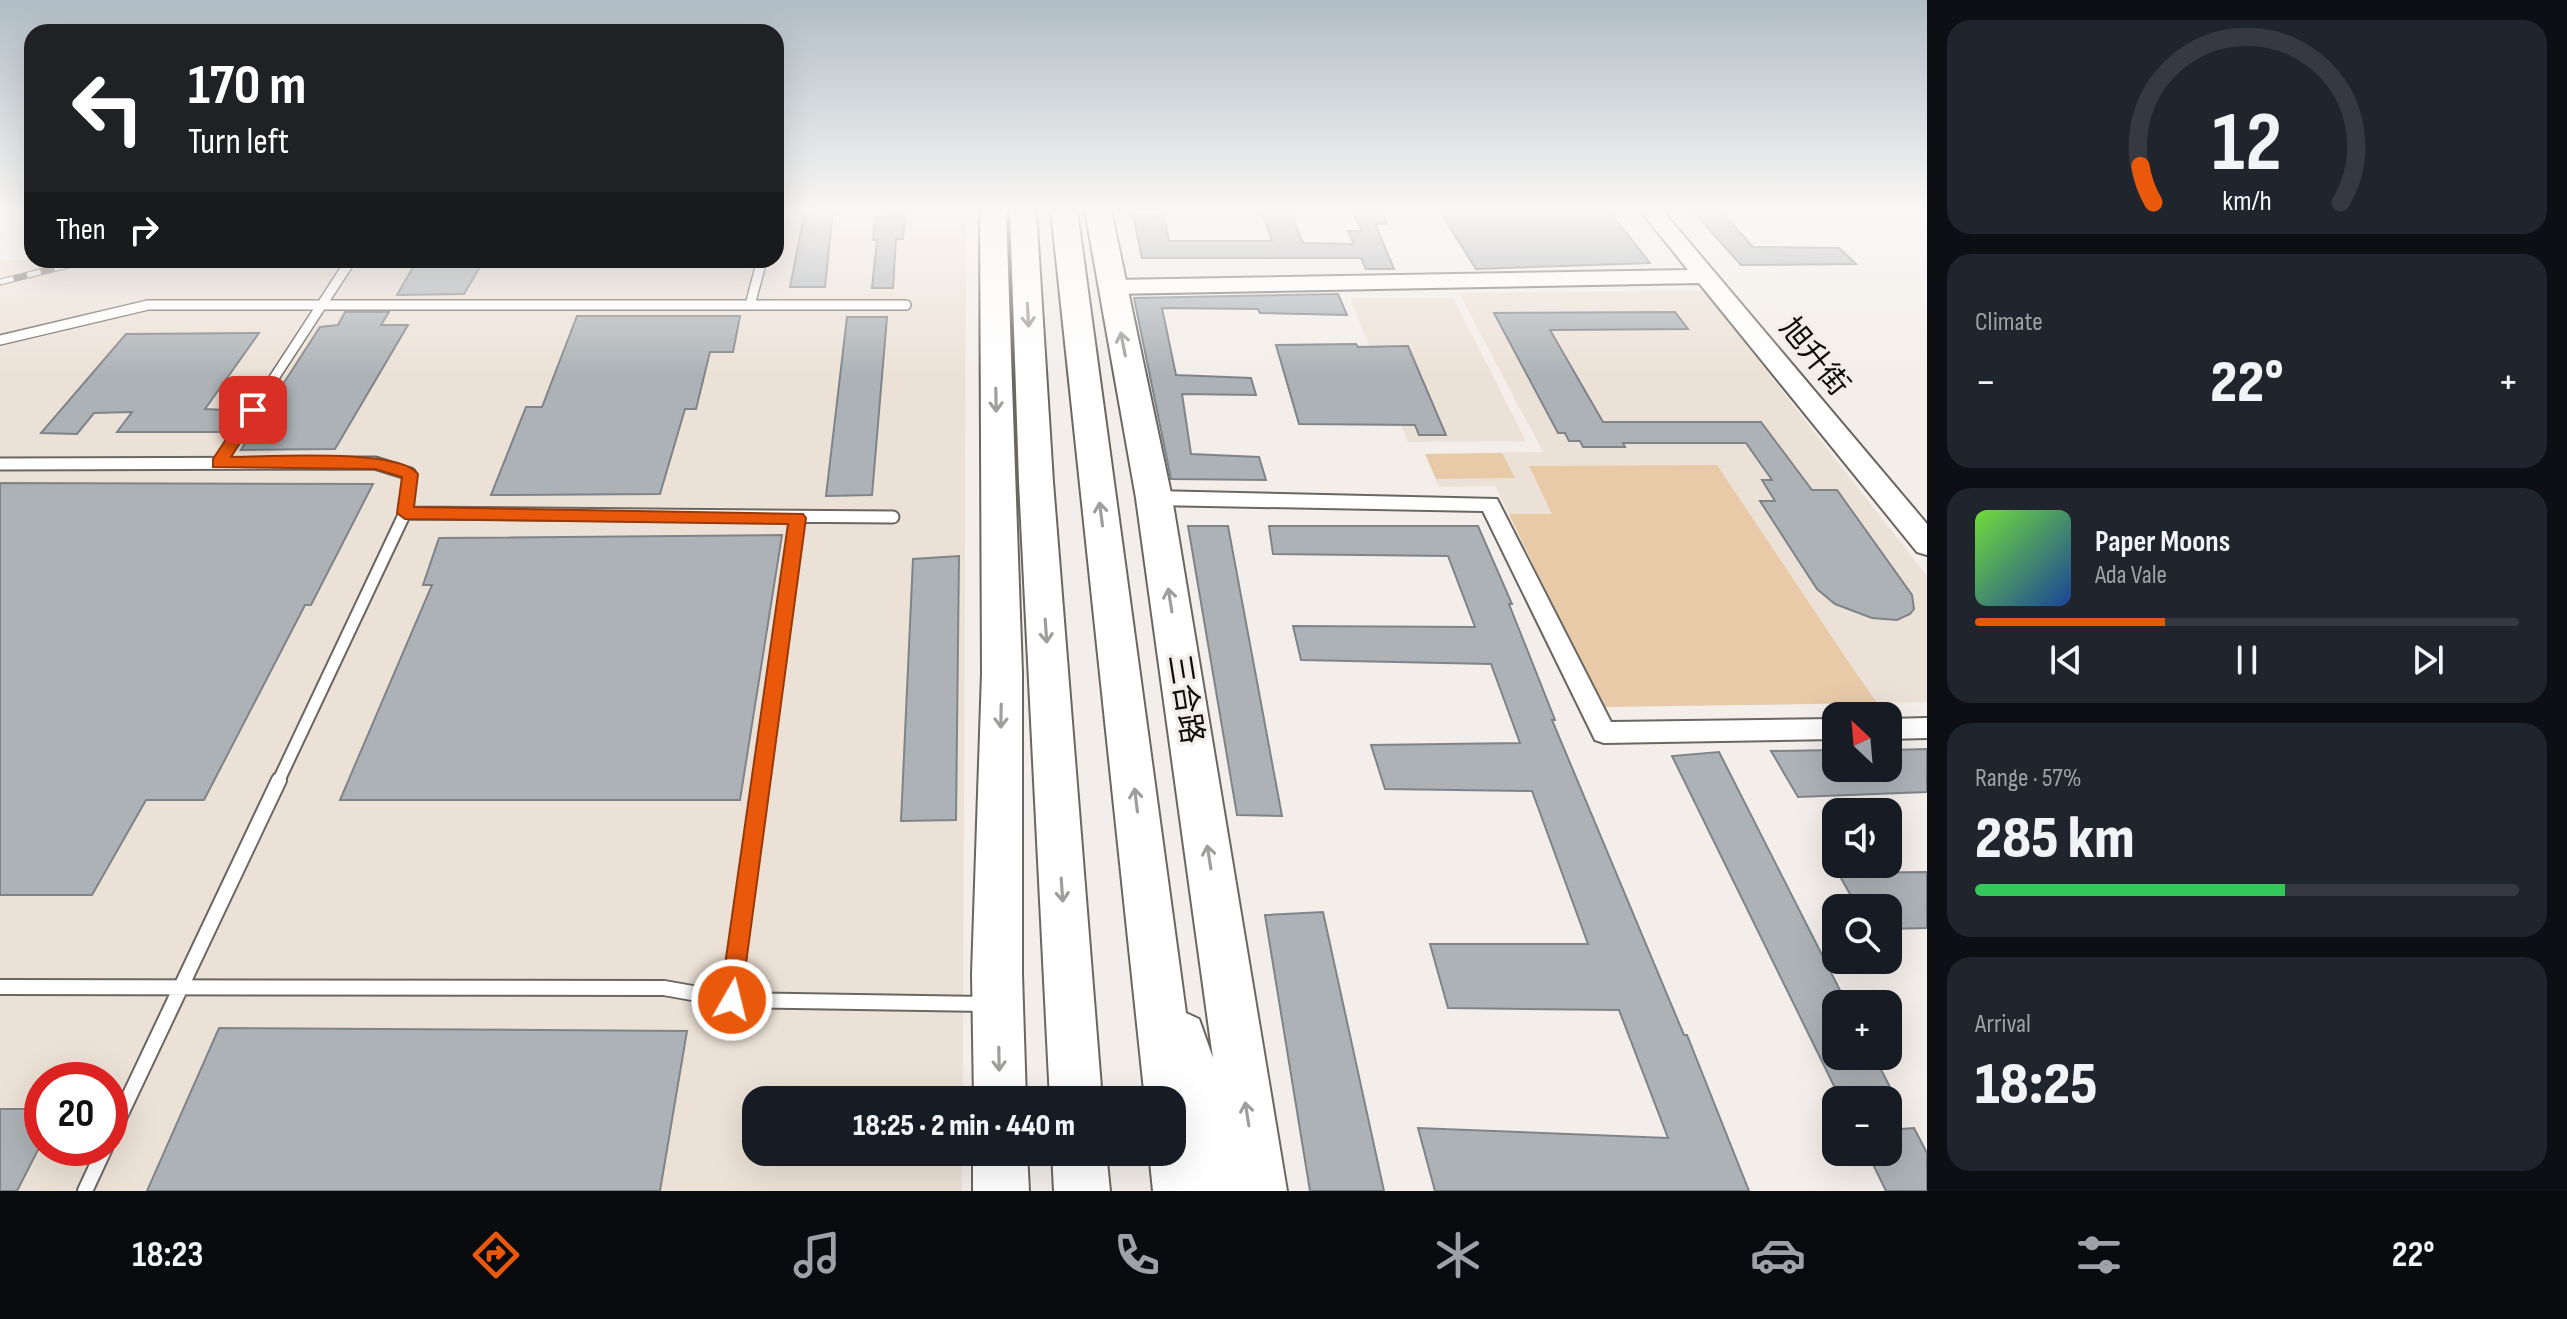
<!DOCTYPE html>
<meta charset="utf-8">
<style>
body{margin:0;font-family:"Sofia Sans Condensed","Noto Sans SC",sans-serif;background:#20242c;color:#f1f3f6;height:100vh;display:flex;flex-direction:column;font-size:30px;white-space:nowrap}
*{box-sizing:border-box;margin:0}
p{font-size:26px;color:#9ea1a6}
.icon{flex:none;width:44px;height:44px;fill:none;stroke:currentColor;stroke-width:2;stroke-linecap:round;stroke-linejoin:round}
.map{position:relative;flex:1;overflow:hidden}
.drawer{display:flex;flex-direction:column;gap:20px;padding:20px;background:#0d0f14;width:640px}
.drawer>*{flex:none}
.top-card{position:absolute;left:24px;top:24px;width:760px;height:244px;border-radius:24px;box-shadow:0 8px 32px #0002;background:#202124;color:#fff;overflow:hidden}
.needle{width:52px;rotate:334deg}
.fabs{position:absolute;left:1822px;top:702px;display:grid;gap:16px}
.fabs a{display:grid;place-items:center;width:80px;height:80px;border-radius:16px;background:#171b24;box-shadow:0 8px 32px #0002;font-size:40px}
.speed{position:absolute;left:24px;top:1062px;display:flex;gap:16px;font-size:40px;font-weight:700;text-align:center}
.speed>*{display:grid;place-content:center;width:104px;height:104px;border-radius:50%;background:#171b24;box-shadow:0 8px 32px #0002;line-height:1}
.speed .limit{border:12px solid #d22;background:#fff;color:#111}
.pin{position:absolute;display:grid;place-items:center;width:68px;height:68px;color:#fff;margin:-34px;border-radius:16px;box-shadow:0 4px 12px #0006}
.me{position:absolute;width:88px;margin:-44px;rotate:8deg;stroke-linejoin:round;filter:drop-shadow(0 0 6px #0008)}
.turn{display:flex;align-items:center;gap:28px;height:168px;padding:0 32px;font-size:36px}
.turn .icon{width:104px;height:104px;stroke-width:2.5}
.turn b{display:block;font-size:56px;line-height:68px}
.then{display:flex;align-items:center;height:76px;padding:0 32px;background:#0003;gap:16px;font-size:30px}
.big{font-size:60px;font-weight:800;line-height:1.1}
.drawer .card{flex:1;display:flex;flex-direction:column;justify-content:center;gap:12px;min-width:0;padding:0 28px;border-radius:24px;background:#20242c}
.drawer .dial{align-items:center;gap:0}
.dial svg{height:208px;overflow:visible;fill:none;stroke:#363941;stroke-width:7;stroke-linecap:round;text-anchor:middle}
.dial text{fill:#f1f3f6;stroke:none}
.song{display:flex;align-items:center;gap:24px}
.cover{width:96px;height:96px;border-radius:12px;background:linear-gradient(135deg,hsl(100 70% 55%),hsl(220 70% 35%))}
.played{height:8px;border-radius:4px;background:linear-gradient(90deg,#ea580c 35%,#363941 35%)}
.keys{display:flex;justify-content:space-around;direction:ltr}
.heat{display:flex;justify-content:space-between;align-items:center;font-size:44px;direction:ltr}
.charge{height:12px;border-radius:6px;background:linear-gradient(90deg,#34c759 57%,#363941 0)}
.trip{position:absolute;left:742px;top:1086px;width:444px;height:80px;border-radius:24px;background:#171b24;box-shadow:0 8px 32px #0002;font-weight:800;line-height:80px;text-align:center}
.tabs{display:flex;height:128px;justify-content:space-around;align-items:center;background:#090b0e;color:#9ea1a6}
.tabs .icon{width:56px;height:56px}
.tabs .current{color:#ea580c}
.tabs b{font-size:36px;color:#f1f3f6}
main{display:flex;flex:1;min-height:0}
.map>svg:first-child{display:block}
</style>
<main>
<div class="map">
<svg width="1927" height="1191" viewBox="0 0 1927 1191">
<rect width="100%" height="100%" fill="#f3eee9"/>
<!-- built -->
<path fill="#ece1d6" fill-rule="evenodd" d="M 776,210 L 966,210 L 963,1100 L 756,1100 L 756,1152 L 962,1152 L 962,1191 L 0,1191 L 0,260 L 776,260 ZM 42,1080 L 110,1080 L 110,1148 L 42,1148 Z
M 1703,290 L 1927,576 L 1927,702 L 1601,707 L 1495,486 L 1439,487 L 1425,454 L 1543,452 L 1459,293 Z
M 1350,298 L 1453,298 L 1526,441 L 1408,442 Z"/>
<!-- green -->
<path fill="#e8caa9" d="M 1502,453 L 1515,478 L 1436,479 L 1425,454 Z
M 1717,465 L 1854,670 L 1877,703 L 1601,707 L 1509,514 L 1552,514 L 1529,466 Z"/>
<!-- building -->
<path fill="#acb2b6" stroke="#7f8489" stroke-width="2" d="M 805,210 L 833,210 L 825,287 L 790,287 Z
M 1261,210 L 1290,210 L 1303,243 L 1354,244 L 1348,231 L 1362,231 L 1352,210 L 1380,210 L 1387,224 L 1375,224 L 1394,269 L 1366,269 L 1361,258 L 1142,258 L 1133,215 L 1164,216 L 1169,241 L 1272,241 Z
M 1439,210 L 1608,210 L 1650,263 L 1476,269 Z
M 1692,210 L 1720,210 L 1753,247 L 1839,248 L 1856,264 L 1741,265 Z
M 905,216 L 903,239 L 896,239 L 893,288 L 872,288 L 877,240 L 873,240 L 875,217 Z
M 417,260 L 484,260 L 464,294 L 397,295 Z
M 1338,294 L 1347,315 L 1260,313 L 1258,309 L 1162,308 L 1176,375 L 1251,378 L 1256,395 L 1182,394 L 1191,454 L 1259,457 L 1266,480 L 1171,479 L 1134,298 Z
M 345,312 L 389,312 L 381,325 L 408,325 L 335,449 L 241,450 L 252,432 L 248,432 L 261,412 L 265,412 L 320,327 L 338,325 Z
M 1675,312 L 1688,329 L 1550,330 L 1603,422 L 1761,422 L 1812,490 L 1837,490 L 1912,595 L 1914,609 L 1910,614 L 1897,620 L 1872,618 L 1835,604 L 1817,589 L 1760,501 L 1775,501 L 1762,480 L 1772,480 L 1746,443 L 1623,443 L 1625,447 L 1583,447 L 1580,441 L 1569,441 L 1565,433 L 1558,433 L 1494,313 Z
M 577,316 L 740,316 L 733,352 L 710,352 L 696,409 L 685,409 L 660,494 L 491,495 L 526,407 L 542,407 Z
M 847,317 L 887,317 L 872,495 L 826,496 Z
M 259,333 L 205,409 L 244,411 L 230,432 L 117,432 L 132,412 L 94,413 L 77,434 L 41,433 L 126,334 Z
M 1356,344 L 1358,347 L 1408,346 L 1446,435 L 1419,435 L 1415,425 L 1299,424 L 1276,345 Z
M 0,483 L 373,484 L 311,605 L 305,605 L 204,800 L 146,800 L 92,895 L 0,895 Z
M 1188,526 L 1228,526 L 1282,816 L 1237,815 Z
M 1269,526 L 1478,526 L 1512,604 L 1509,604 L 1555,720 L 1552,720 L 1684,1035 L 1687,1035 L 1749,1191 L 1435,1191 L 1418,1128 L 1668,1138 L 1619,1010 L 1448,1008 L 1430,944 L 1588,944 L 1532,791 L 1385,789 L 1371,745 L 1520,743 L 1491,664 L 1301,660 L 1293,626 L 1475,627 L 1448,556 L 1273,554 Z
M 782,535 L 740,800 L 340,800 L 432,585 L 423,585 L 439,538 Z
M 959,556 L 956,820 L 901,821 L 913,559 Z
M 1927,749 L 1927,792 L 1798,797 L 1771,751 L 1836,750 L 1836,768 L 1888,768 L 1888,750 Z
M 1719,752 L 1847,1004 L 1836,1004 L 1836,1056 L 1874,1056 L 1892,1091 L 1836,1087 L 1836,1090 L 1672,756 Z
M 1927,872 L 1927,928 L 1888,929 L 1888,908 L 1858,908 L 1838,873 Z
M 1323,912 L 1384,1191 L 1310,1191 L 1265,915 Z
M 219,1028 L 687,1031 L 660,1191 L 147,1191 Z
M 0,1109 L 42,1109 L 42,1142 L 17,1191 L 0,1191 Z
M 1914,1128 L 1927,1153 L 1927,1191 L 1886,1191 L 1867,1152 L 1888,1152 L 1888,1130 Z"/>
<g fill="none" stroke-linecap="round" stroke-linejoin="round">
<!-- lane-far2 casing -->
<g stroke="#6a6661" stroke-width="12">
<path id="lane-far2" d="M 750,305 L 762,260
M 0,340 L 148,305 L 906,305
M 220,461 L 351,260"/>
</g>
<!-- lane-far1 casing -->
<g stroke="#6a6661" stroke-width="15">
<path id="lane-far1" d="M 219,463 L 221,459
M 0,464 L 375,463 L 410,474 L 405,513 L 278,782
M 405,513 L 893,517
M 761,782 L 797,518"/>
</g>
<!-- lane casing -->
<g stroke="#6a6661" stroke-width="18">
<path id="lane" d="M 0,987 L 664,988 L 732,1000 L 986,1004
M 732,1000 L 762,780
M 110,1137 L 279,780
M 85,1191 L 105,1148"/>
</g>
<!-- street casing -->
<g stroke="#6a6661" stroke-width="4">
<path id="street" d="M 1154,491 L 1497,499 L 1611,722 L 1836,719 L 1836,739 L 1604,743 L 1595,740 L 1483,511 L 1154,505 L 1147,503 L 1144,498 L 1147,493 Z
M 1927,718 L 1927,738 L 1888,739 L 1888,719 Z"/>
</g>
<!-- secondary casing -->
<g stroke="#6a6661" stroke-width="4">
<path id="secondary" d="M 1640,210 L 1662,210 L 1927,524 L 1927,555 L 1917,552 L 1699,283 L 1112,294 L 1104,292 L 1101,287 L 1104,282 L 1112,280 L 1688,270 Z"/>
</g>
<!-- highway casing -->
<g stroke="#6a6661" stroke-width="4">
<path id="highway" d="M 980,210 L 1006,210 L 1022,673 L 1022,974 L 1026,1100 L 974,1100 L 972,974 L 982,673 Z
M 1010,210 L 1036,210 L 1053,482 L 1102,1100 L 1050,1100 L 1019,482 Z
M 1051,210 L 1077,210 L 1186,1013 L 1199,1019 L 1213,1058 L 1136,498 L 1085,210 L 1111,210 L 1172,498 L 1287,1191 L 1153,1191 L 1149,1152 L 1172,1152 L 1172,1100 L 1145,1100 Z
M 973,1152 L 1027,1152 L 1029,1191 L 973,1191 Z
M 1052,1152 L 1106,1152 L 1110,1191 L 1054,1191 Z"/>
</g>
<!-- lane-far2 -->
<use href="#lane-far2" stroke="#fff" stroke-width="9"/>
<!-- lane-far1 -->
<use href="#lane-far1" stroke="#fff" stroke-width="11"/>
<!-- lane -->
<use href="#lane" stroke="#fff" stroke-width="14"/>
<!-- street -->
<use href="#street" fill="#fff" fill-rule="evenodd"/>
<!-- secondary -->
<use href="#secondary" fill="#fff" fill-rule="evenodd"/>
<!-- highway -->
<use href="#highway" fill="#fff" fill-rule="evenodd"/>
<!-- rail casing -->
<g stroke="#767370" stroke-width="7">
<path id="rail" d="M 0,282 L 88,260"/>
</g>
<!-- rail -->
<use href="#rail" stroke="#f3eee9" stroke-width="5" stroke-dasharray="14" stroke-linecap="butt"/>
</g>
<!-- one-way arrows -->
<defs><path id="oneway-shaft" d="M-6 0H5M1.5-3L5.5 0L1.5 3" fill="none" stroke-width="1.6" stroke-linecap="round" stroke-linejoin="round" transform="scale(2)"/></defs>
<g stroke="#9e9e9d">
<use href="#oneway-shaft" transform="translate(1028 315) rotate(87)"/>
<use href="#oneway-shaft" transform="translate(1123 344) rotate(-101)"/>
<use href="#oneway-shaft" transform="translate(996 400) rotate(89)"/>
<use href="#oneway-shaft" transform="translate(1101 514) rotate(-97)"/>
<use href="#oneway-shaft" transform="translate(1170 600) rotate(-99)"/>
<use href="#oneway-shaft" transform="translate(1046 631) rotate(86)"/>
<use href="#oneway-shaft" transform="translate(1001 716) rotate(91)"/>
<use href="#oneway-shaft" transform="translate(1136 800) rotate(-97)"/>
<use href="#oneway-shaft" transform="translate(1209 857) rotate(-99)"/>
<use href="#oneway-shaft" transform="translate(1062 890) rotate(86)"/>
<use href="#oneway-shaft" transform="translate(999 1059) rotate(89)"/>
<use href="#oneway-shaft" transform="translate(1247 1114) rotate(-99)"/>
</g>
<!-- sky -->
<linearGradient id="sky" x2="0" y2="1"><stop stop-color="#b0bdc6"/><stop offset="0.56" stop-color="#faf7f5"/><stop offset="1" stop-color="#faf7f5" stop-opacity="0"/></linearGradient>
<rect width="1927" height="376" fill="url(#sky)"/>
<!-- route -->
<path fill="#ea580c" stroke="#983908" stroke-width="2" d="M 253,405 L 261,410 L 231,457 C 267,457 399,448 418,474 L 414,507 L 803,514 L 806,518 L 740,1008 L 732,1012 L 723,1008 L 720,1000 L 788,524 L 405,519 L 397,513 L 402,477 L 375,469 L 213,467 L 213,459 L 248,406 Z"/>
<g text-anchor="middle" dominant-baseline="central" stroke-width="7" stroke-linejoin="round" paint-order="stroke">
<!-- street labels -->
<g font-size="30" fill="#0d0c0a" stroke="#f3eee9">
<text transform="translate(1814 357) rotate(51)">旭升街</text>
<text transform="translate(1185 699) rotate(81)">三合路</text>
</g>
</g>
</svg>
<div class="fabs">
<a><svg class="needle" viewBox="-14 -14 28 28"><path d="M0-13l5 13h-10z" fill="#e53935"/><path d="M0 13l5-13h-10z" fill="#9ea1a6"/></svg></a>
<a><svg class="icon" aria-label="sound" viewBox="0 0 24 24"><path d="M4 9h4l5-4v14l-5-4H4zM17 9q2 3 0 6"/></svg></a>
<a><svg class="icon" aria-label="search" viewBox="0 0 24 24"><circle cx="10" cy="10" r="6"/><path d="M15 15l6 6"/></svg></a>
<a>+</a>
<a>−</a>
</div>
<div class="speed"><div class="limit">20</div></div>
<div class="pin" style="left:253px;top:410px;background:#d93025"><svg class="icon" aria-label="arrive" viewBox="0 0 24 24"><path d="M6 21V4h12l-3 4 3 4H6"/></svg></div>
<svg class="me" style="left:732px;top:1000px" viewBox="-20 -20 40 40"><circle r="17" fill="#ea580c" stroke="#fff" stroke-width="3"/><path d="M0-11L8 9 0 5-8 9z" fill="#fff"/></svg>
<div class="trip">18:25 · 2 min · 440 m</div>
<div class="top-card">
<div class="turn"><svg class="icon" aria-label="left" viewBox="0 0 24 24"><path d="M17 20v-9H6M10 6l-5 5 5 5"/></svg><div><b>170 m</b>Turn left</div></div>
<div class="then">Then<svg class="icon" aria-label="right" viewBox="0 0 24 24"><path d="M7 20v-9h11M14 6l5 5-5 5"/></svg></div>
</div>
</div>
<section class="drawer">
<div class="card dial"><svg viewBox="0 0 100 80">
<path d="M14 69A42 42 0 1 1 86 69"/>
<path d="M14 69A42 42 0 0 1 9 55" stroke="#ea580c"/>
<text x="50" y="56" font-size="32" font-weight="700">12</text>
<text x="50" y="72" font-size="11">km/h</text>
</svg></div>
<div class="card"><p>Climate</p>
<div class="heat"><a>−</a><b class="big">22°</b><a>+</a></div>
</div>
<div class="card">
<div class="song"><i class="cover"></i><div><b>Paper Moons</b><p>Ada Vale</p></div></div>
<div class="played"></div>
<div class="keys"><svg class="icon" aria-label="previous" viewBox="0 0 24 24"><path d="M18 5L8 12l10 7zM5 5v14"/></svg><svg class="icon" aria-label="pause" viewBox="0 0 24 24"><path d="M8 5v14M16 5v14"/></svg><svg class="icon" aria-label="next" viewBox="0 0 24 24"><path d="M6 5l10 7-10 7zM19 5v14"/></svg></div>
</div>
<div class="card"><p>Range · 57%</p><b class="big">285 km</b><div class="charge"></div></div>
<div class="card"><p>Arrival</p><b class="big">18:25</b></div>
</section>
</main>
<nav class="tabs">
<b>18:23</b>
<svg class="icon current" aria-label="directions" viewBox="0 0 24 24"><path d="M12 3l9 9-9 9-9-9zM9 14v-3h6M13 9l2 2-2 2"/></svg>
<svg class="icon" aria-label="music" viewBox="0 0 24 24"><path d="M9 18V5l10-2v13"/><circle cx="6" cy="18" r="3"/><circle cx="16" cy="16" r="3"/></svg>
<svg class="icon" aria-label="phone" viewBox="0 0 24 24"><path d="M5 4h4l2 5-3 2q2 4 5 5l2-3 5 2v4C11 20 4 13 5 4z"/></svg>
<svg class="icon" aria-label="climate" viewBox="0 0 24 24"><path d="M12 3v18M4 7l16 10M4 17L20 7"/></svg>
<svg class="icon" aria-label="car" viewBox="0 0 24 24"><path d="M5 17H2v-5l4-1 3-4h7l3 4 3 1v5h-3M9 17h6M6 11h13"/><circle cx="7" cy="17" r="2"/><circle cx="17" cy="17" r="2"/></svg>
<svg class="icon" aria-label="filters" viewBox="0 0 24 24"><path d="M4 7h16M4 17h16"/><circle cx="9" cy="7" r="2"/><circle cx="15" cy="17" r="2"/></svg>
<b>22°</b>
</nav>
